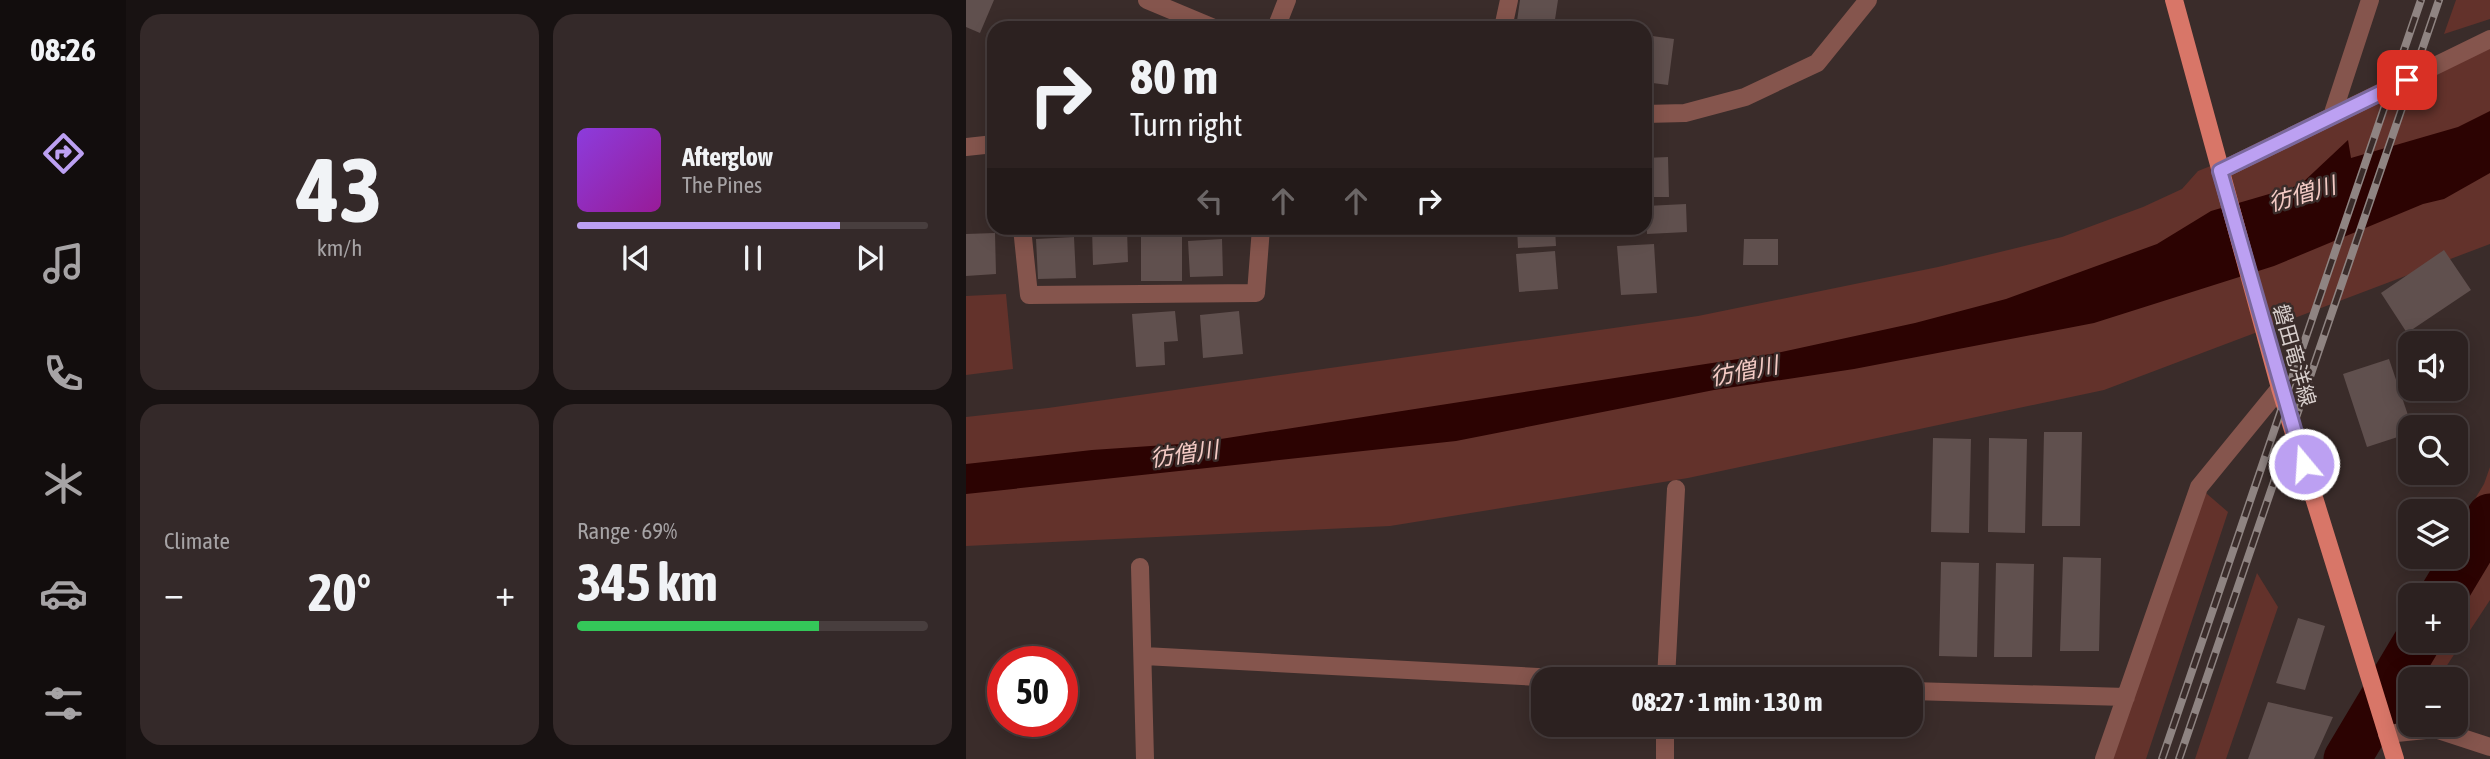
<!DOCTYPE html>
<meta charset="utf-8">
<style>
body{margin:0;font-family:"Asap Condensed","Noto Sans JP",sans-serif;background:#342929;color:#f1f3f6;height:100vh;display:flex;flex-direction:column;font-size:26px;white-space:nowrap}
*{box-sizing:border-box;margin:0}
p{font-size:23px;color:#a6a3a5}
.icon{flex:none;width:38px;height:38px;fill:none;stroke:currentColor;stroke-width:2;stroke-linecap:round;stroke-linejoin:round}
.map{position:relative;flex:1;overflow:hidden}
.sheet{display:flex;flex-direction:column;gap:14px;padding:14px;background:#181212;width:840px}
.sheet>*{flex:none}
.banner{position:absolute;left:21px;top:21px;width:665px;height:214px;border-radius:21px;box-shadow:0 4px 18px #0003,0 0 0 2px #483e3e;background:#2c2120;color:#f1f3f6;overflow:hidden}
.controls{position:absolute;left:1432px;top:331px;display:grid;gap:14px}
.controls a{display:grid;place-items:center;width:70px;height:70px;border-radius:14px;background:#2c2120;box-shadow:0 4px 18px #0003,0 0 0 2px #483e3e;font-size:35px}
.speed{position:absolute;left:21px;top:646px;display:flex;gap:14px;font-size:35px;font-weight:700;text-align:center}
.speed>*{display:grid;place-content:center;width:91px;height:91px;border-radius:50%;background:#2c2120;box-shadow:0 4px 18px #0003,0 0 0 2px #483e3e;line-height:1}
.speed .limit{border:10px solid #d22;background:#fff;color:#111}
.pin{position:absolute;display:grid;place-items:center;width:60px;height:60px;color:#fff;margin:-30px;border-radius:14px;box-shadow:0 4px 10px #0006}
.me{position:absolute;width:77px;margin:-38px;rotate:342deg;stroke-linejoin:round;filter:drop-shadow(0 0 5px #0008)}
.turn{display:flex;align-items:center;gap:24px;height:147px;padding:0 28px;font-size:32px}
.turn .icon{width:91px;height:91px;stroke-width:2.5}
.turn b{display:block;font-size:49px;line-height:60px}
.lanes{display:flex;align-items:center;height:66px;padding:0 28px;background:#0003;justify-content:center;gap:35px;direction:ltr}
.lanes .off{opacity:.35}
.big{font-size:52px;font-weight:700;line-height:1.1}
.sheet .tile{flex:1;display:flex;flex-direction:column;justify-content:center;gap:10px;min-width:0;padding:0 24px;border-radius:21px;background:#342929}
.sheet .dial{align-items:center;gap:0}
.dial b{font-size:91px;line-height:1}
.song{display:flex;align-items:center;gap:21px}
.cover{width:84px;height:84px;border-radius:10px;background:linear-gradient(135deg,hsl(270 70% 55%),hsl(300 70% 35%))}
.played{height:7px;border-radius:4px;background:linear-gradient(90deg,#bca0f2 75%,#483e3e 75%)}
.keys{display:flex;justify-content:space-around;direction:ltr}
.heat{display:flex;justify-content:space-between;align-items:center;font-size:38px;direction:ltr}
.charge{height:10px;border-radius:5px;background:linear-gradient(90deg,#34c759 69%,#483e3e 0)}
.sheet .tiles{flex:1;display:grid;gap:14px;grid-template-columns:repeat(2,1fr)}
.trip{position:absolute;left:565px;top:667px;width:392px;height:70px;border-radius:21px;background:#2c2120;box-shadow:0 4px 18px #0003,0 0 0 2px #483e3e;font-weight:700;line-height:70px;text-align:center}
main{display:flex;flex:1;min-height:0}
.menu{display:flex;flex-direction:column;width:126px;justify-content:space-around;align-items:center;background:#120d0d;color:#a6a3a5}
.menu .icon{width:49px;height:49px}
.menu .active{color:#bca0f2}
.menu b{font-size:32px;color:#f1f3f6}
.map>svg:first-child{display:block}
</style>
<main>
<nav class="menu">
<b>08:26</b>
<svg class="icon active" aria-label="directions" viewBox="0 0 24 24"><path d="M12 3l9 9-9 9-9-9zM9 14v-3h6M13 9l2 2-2 2"/></svg>
<svg class="icon" aria-label="music" viewBox="0 0 24 24"><path d="M9 18V5l10-2v13"/><circle cx="6" cy="18" r="3"/><circle cx="16" cy="16" r="3"/></svg>
<svg class="icon" aria-label="phone" viewBox="0 0 24 24"><path d="M5 4h4l2 5-3 2q2 4 5 5l2-3 5 2v4C11 20 4 13 5 4z"/></svg>
<svg class="icon" aria-label="climate" viewBox="0 0 24 24"><path d="M12 3v18M4 7l16 10M4 17L20 7"/></svg>
<svg class="icon" aria-label="car" viewBox="0 0 24 24"><path d="M5 17H2v-5l4-1 3-4h7l3 4 3 1v5h-3M9 17h6M6 11h13"/><circle cx="7" cy="17" r="2"/><circle cx="17" cy="17" r="2"/></svg>
<svg class="icon" aria-label="filters" viewBox="0 0 24 24"><path d="M4 7h16M4 17h16"/><circle cx="9" cy="7" r="2"/><circle cx="15" cy="17" r="2"/></svg>
</nav>
<section class="sheet">
<div class="tiles">
<div class="tile dial"><b>43</b><p>km/h</p></div>
<div class="tile">
<div class="song"><i class="cover"></i><div><b>Afterglow</b><p>The Pines</p></div></div>
<div class="played"></div>
<div class="keys"><svg class="icon" aria-label="previous" viewBox="0 0 24 24"><path d="M18 5L8 12l10 7zM5 5v14"/></svg><svg class="icon" aria-label="pause" viewBox="0 0 24 24"><path d="M8 5v14M16 5v14"/></svg><svg class="icon" aria-label="next" viewBox="0 0 24 24"><path d="M6 5l10 7-10 7zM19 5v14"/></svg></div>
</div>
<div class="tile"><p>Climate</p>
<div class="heat"><a>−</a><b class="big">20°</b><a>+</a></div>
</div>
<div class="tile"><p>Range · 69%</p><b class="big">345 km</b><div class="charge"></div></div>
</div>
</section>
<div class="map">
<svg width="1524" height="759" viewBox="0 0 1524 759">
<rect width="100%" height="100%" fill="#3a2c2a"/>
<!-- green -->
<path fill="#63322b" d="M 1490,0 L 1524,0 L 1524,19 L 1478,34 Z
M 1524,38 L 1524,244 L 1138,390 L 722,478 L 424,526 L 0,546 L 0,417 L 82,408 L 732,316 L 972,267 L 1096,237 L 1177,207 L 1216,189 L 1232,171 L 1353,123 Z
M 40,294 L 47,369 L 0,375 L 0,296 Z
M 1524,467 L 1524,600 L 1472,679 L 1452,679 L 1432,627 L 1444,607 L 1444,640 L 1489,640 L 1489,595 L 1451,595 L 1474,557 L 1489,556 L 1489,532 L 1518,484 Z
M 1233,487 L 1262,512 L 1180,759 L 1139,759 Z
M 1291,573 L 1312,607 L 1260,759 L 1229,759 Z"/>
<!-- water -->
<path fill="#2c0302" d="M 1524,111 L 1524,173 L 1478,199 L 1457,204 L 1308,266 L 1128,323 L 888,369 L 748,390 L 490,441 L 0,494 L 0,464 L 126,450 L 229,443 L 811,353 L 949,323 L 1040,299 L 1191,244 L 1245,211 L 1334,185 L 1382,140 L 1385,158 L 1492,127 Z"/>
<g fill="none" stroke-linecap="round" stroke-linejoin="round">
<!-- river -->
<path stroke="#2c0302" stroke-width="47" d="M 1477,595 L 1524,517
M 1381,759 L 1452,640"/>
</g>
<!-- building -->
<path fill="#60504e" d="M 0,0 L 28,0 L 14,33 L 0,27 Z
M 554,0 L 592,0 L 588,26 L 571,24 L 570,28 L 550,28 Z
M 342,19 L 362,28 L 338,28 Z
M 599,23 L 632,26 L 632,28 L 599,28 Z
M 679,35 L 708,39 L 702,85 L 679,82 Z
M 679,128 L 687,128 L 688,150 L 679,150 Z
M 702,157 L 703,197 L 679,197 L 679,158 Z
M 720,204 L 721,232 L 681,234 L 680,206 Z
M 126,228 L 161,228 L 162,262 L 127,265 Z
M 175,228 L 216,228 L 216,281 L 175,281 Z
M 551,228 L 589,228 L 590,246 L 552,248 Z
M 29,233 L 30,274 L 0,276 L 0,234 Z
M 108,237 L 110,278 L 72,279 L 70,239 Z
M 256,239 L 257,276 L 224,277 L 222,241 Z
M 778,239 L 812,239 L 812,265 L 777,265 Z
M 688,244 L 691,293 L 655,295 L 651,246 Z
M 1478,250 L 1505,290 L 1441,333 L 1415,293 Z
M 589,251 L 592,289 L 553,292 L 550,254 Z
M 209,311 L 212,341 L 198,342 L 199,365 L 170,367 L 166,314 Z
M 273,311 L 277,354 L 237,358 L 234,315 Z
M 1423,359 L 1446,427 L 1444,433 L 1401,447 L 1377,374 Z
M 1078,432 L 1116,432 L 1114,526 L 1076,526 Z
M 967,438 L 1005,439 L 1003,533 L 965,532 Z
M 1023,438 L 1061,439 L 1059,533 L 1022,532 Z
M 1097,557 L 1135,558 L 1133,651 L 1094,651 Z
M 975,562 L 1013,563 L 1011,657 L 973,656 Z
M 1030,563 L 1068,564 L 1066,657 L 1028,657 Z
M 1332,618 L 1359,626 L 1339,690 L 1310,683 Z
M 1302,702 L 1367,717 L 1348,759 L 1282,759 Z"/>
<g fill="none" stroke-linecap="round" stroke-linejoin="round">
<!-- minor -->
<path stroke="#85554d" stroke-width="18" d="M 181,0 L 248,28
M 310,28 L 321,0
M 537,28 L 543,0
M 679,114 L 719,113 L 779,97 L 851,63 L 902,0
M 1366,116 L 1404,0
M 0,147 L 28,144
M 1254,171 L 1524,39
M 56,228 L 63,295 L 290,293 L 295,228
M 174,567 L 179,759
M 178,656 L 610,679
M 700,679 L 710,489
M 945,691 L 1160,697
M 1421,734 L 1469,729 L 1524,747
M 699,759 L 699,724
M 1138,759 L 1233,487 L 1314,388"/>
<!-- major -->
<path stroke="#d87668" stroke-width="18" d="M 1208,0 L 1314,388 L 1429,759"/>
<!-- rail casing -->
<g stroke="#8f8482" stroke-width="8">
<path id="rail" d="M 1196,759 L 1455,0
M 1213,759 L 1473,0"/>
</g>
<!-- rail -->
<use href="#rail" stroke="#3a2c2a" stroke-width="5" stroke-dasharray="16" stroke-linecap="butt"/>
</g>
<g fill="none" stroke-linecap="round" stroke-linejoin="round">
<!-- route casing -->
<g stroke="#7a689d" stroke-width="18">
<path id="route" d="M 1338,464 L 1254,171 L 1441,80"/>
</g>
<!-- route -->
<use href="#route" stroke="#bca0f2" stroke-width="12"/>
</g>
<g text-anchor="middle" dominant-baseline="central" stroke-width="5" stroke-linejoin="round" paint-order="stroke">
<!-- street labels -->
<g font-size="21" fill="#d8cfcd" stroke="#3a2c2a">
<text transform="translate(1329 355) rotate(74)">磐田竜洋線</text>
</g>
<!-- water labels -->
<g font-size="23" font-style="italic" fill="#f4cbc5" stroke="#3a2c2a">
<text transform="translate(1336 194) rotate(-16)">彷僧川</text>
<text transform="translate(778 371) rotate(-11)">彷僧川</text>
<text transform="translate(218 454) rotate(-8)">彷僧川</text>
</g>
</g>
</svg>
<div class="controls">
<a><svg class="icon" aria-label="sound" viewBox="0 0 24 24"><path d="M4 9h4l5-4v14l-5-4H4zM17 9q2 3 0 6"/></svg></a>
<a><svg class="icon" aria-label="search" viewBox="0 0 24 24"><circle cx="10" cy="10" r="6"/><path d="M15 15l6 6"/></svg></a>
<a><svg class="icon" aria-label="layers" viewBox="0 0 24 24"><path d="M12 4l9 5-9 5-9-5zM3 14l9 5 9-5"/></svg></a>
<a>+</a>
<a>−</a>
</div>
<div class="speed"><div class="limit">50</div></div>
<div class="pin" style="left:1441px;top:80px;background:#d93025"><svg class="icon" aria-label="arrive" viewBox="0 0 24 24"><path d="M6 21V4h12l-3 4 3 4H6"/></svg></div>
<svg class="me" style="left:1338px;top:464px" viewBox="-20 -20 40 40"><circle r="17" fill="#bca0f2" stroke="#fff" stroke-width="3"/><path d="M0-11L8 9 0 5-8 9z" fill="#fff"/></svg>
<div class="trip">08:27 · 1 min · 130 m</div>
<div class="banner">
<div class="turn"><svg class="icon" aria-label="right" viewBox="0 0 24 24"><path d="M7 20v-9h11M14 6l5 5-5 5"/></svg><div><b>80 m</b>Turn right</div></div>
<div class="lanes"><svg class="icon off" aria-label="left" viewBox="0 0 24 24"><path d="M17 20v-9H6M10 6l-5 5 5 5"/></svg><svg class="icon off" aria-label="ahead" viewBox="0 0 24 24"><path d="M12 20V5M6 11l6-6 6 6"/></svg><svg class="icon off" aria-label="ahead" viewBox="0 0 24 24"><path d="M12 20V5M6 11l6-6 6 6"/></svg><svg class="icon" aria-label="right" viewBox="0 0 24 24"><path d="M7 20v-9h11M14 6l5 5-5 5"/></svg></div>
</div>
</div>
</main>
